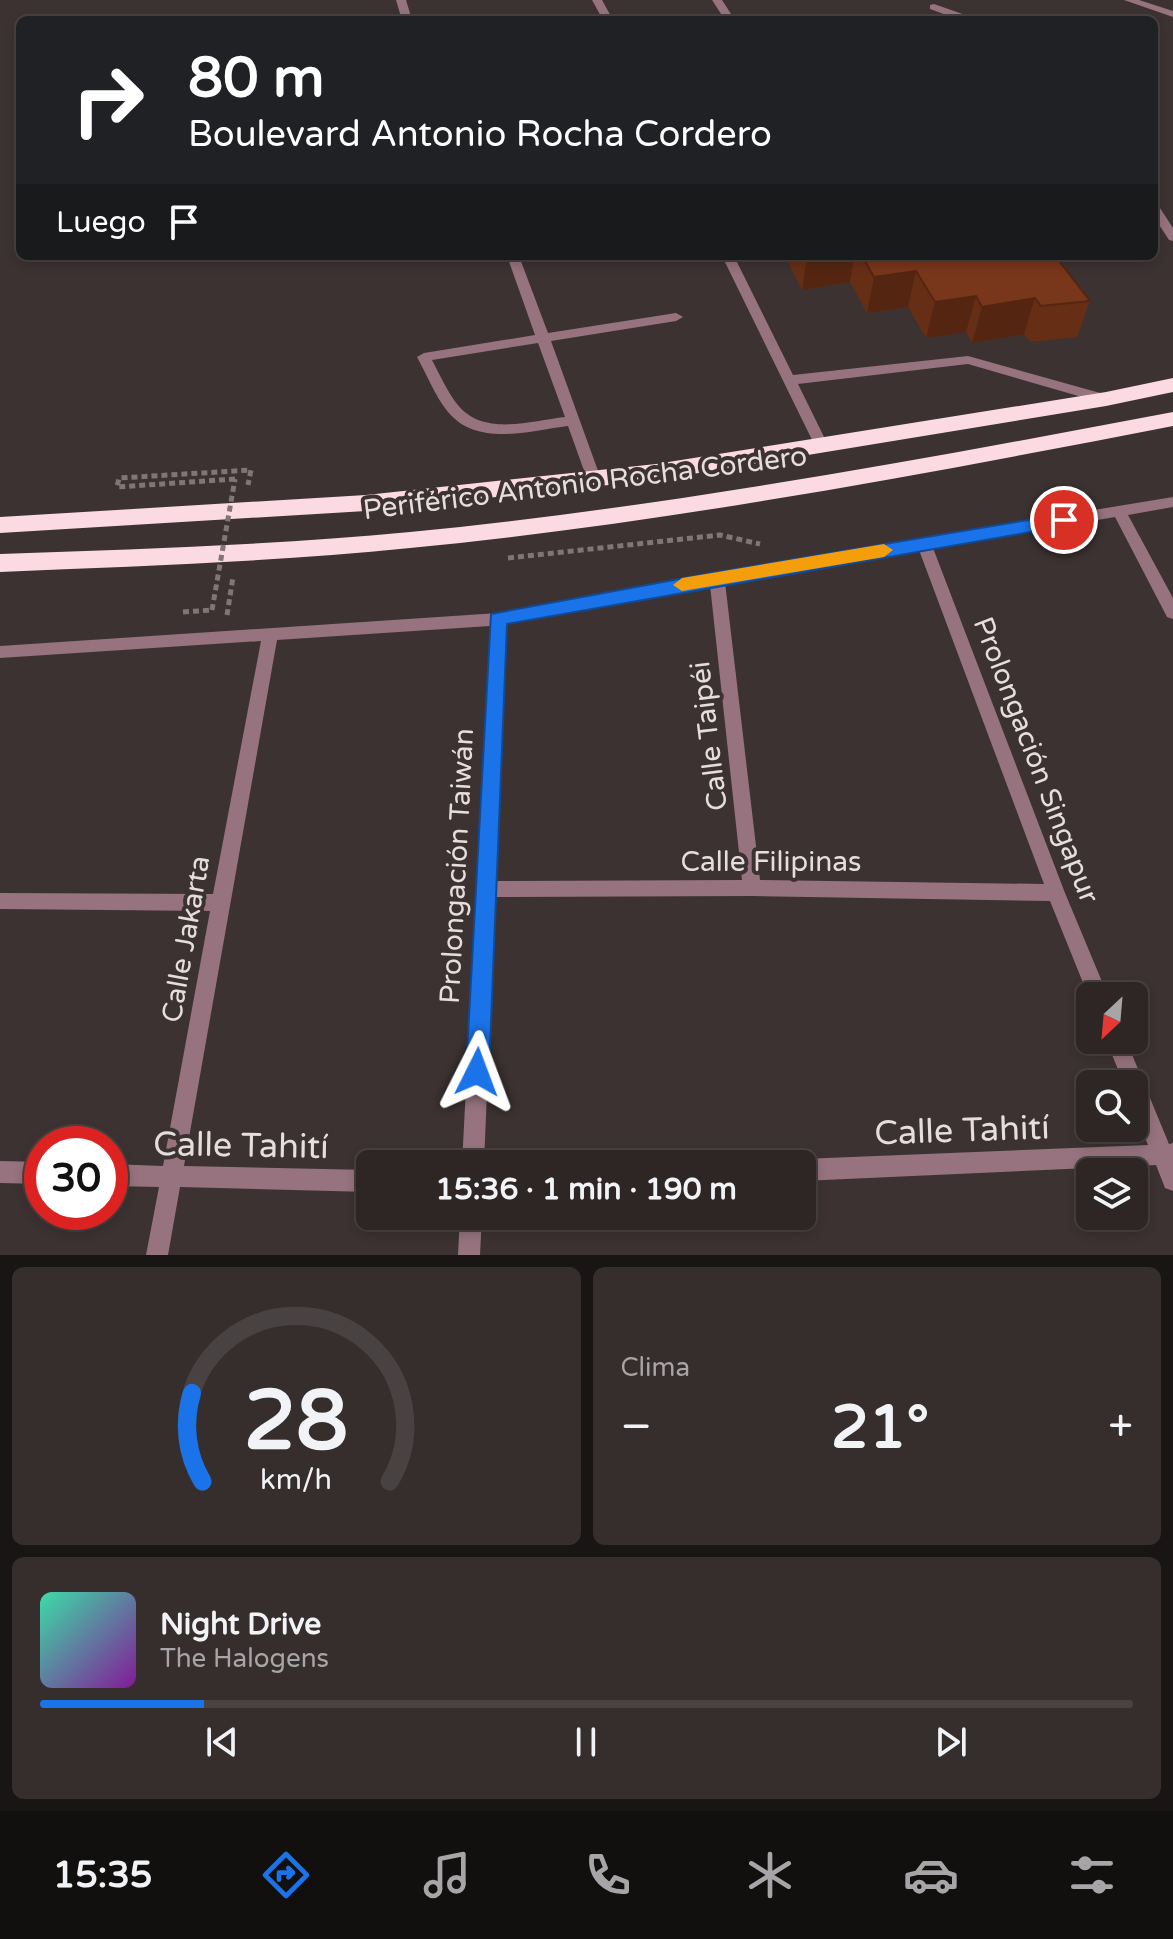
<!DOCTYPE html>
<html lang="es">
<meta charset="utf-8">
<style>
body{margin:0;font-family:"Varela Round",sans-serif;background:#352e2d;color:#f1f3f6;height:100vh;display:flex;flex-direction:column;font-size:30px;white-space:nowrap}
*{box-sizing:border-box;margin:0}
p{font-size:26px;color:#a7a5a7}
.icon{flex:none;width:44px;height:44px;fill:none;stroke:currentColor;stroke-width:2;stroke-linecap:round;stroke-linejoin:round}
.map{position:relative;height:1255px;overflow:hidden}
.side{display:flex;flex-direction:column;gap:12px;padding:12px;background:#191514;flex:1}
.side>*{flex:none}
.guide{position:absolute;left:16px;top:16px;width:1142px;height:244px;border-radius:12px;box-shadow:0 4px 12px #0003,0 0 0 2px #484342;background:#202124;color:#fff;overflow:hidden}
.needle{width:52px;rotate:206deg}
.controls{position:absolute;left:1076px;top:982px;display:grid;gap:16px}
.controls a{display:grid;place-items:center;width:72px;height:72px;border-radius:12px;background:#2d2625;box-shadow:0 4px 12px #0003,0 0 0 2px #484342;font-size:40px}
.speed{position:absolute;left:24px;top:1126px;display:flex;gap:16px;font-size:40px;font-weight:700;text-align:center}
.speed>*{display:grid;place-content:center;width:104px;height:104px;border-radius:50%;background:#2d2625;box-shadow:0 4px 12px #0003,0 0 0 2px #484342;line-height:1}
.speed .limit{border:12px solid #d22;background:#fff;color:#111}
.pin{position:absolute;display:grid;place-items:center;width:68px;height:68px;color:#fff;margin:-34px;border:4px solid #fff;border-radius:50%;box-shadow:0 2px 8px #0007}
.me{position:absolute;width:88px;margin:-44px;rotate:3deg;stroke-linejoin:round;filter:drop-shadow(0 0 6px #0008)}
.turn{display:flex;align-items:center;gap:28px;height:168px;padding:0 40px;font-size:36px}
.turn .icon{width:104px;height:104px;stroke-width:2.5}
.turn b{display:block;font-size:56px;line-height:68px}
.then{display:flex;align-items:center;height:76px;padding:0 40px;background:#0003;gap:16px;font-size:30px}
.big{font-size:60px;font-weight:700;line-height:1.1}
.side .tile{flex:1;display:flex;flex-direction:column;justify-content:center;gap:12px;min-width:0;padding:0 28px;border-radius:12px;background:#352e2d}
.side .dial{align-items:center;gap:0}
.dial svg{height:208px;overflow:visible;fill:none;stroke:#484342;stroke-width:7;stroke-linecap:round;text-anchor:middle}
.dial text{fill:#f1f3f6;stroke:none}
.song{display:flex;align-items:center;gap:24px}
.cover{width:96px;height:96px;border-radius:12px;background:linear-gradient(135deg,hsl(160 70% 55%),hsl(290 70% 35%))}
.played{height:8px;border-radius:4px;background:linear-gradient(90deg,#1a73e8 15%,#484342 15%)}
.keys{display:flex;justify-content:space-around;direction:ltr}
.heat{display:flex;justify-content:space-between;align-items:center;font-size:44px;direction:ltr}
.side .tiles{flex:1;display:grid;gap:12px;grid-template-columns:1fr 1fr}
.tile:last-child{grid-column:span 2}
.trip{position:absolute;left:356px;top:1150px;width:460px;height:80px;border-radius:12px;background:#2d2625;box-shadow:0 4px 12px #0003,0 0 0 2px #484342;font-weight:700;line-height:80px;text-align:center}
.tab-bar{display:flex;height:128px;justify-content:space-around;align-items:center;background:#120f0f;color:#a7a5a7}
.tab-bar .icon{width:56px;height:56px}
.tab-bar .current{color:#1a73e8}
.tab-bar b{font-size:36px;color:#f1f3f6}
.map>svg:first-child{display:block}
</style>
<div class="map">
<svg width="1173" height="1255" viewBox="0 0 1173 1255">
<rect width="100%" height="100%" fill="#3c3231"/>
<g fill="none" stroke-linecap="round" stroke-linejoin="round">
<!-- path -->
<path stroke="#7f7675" stroke-width="5" stroke-dasharray="6 4" stroke-linecap="butt" d="M 235,479 L 117,487 L 119,478 L 251,470 L 248,485
M 508,558 L 720,535 L 760,544
M 183,612 L 212,610
M 227,615 L 233,577"/>
<!-- lane -->
<path fill="#96737e" fill-rule="evenodd" d="M 396,0 L 406,0 L 412,20 L 402,20 Z
M 592,0 L 602,0 L 613,20 L 603,20 Z
M 712,0 L 722,0 L 735,20 L 725,20 Z
M 1124,0 L 1139,0 L 1173,11 L 1173,17 Z
M 934,4 L 974,18 L 975,20 L 960,20 L 930,9 L 930,5 Z
M 1154,204 L 1158,205 L 1173,228 L 1173,241 L 1169,240 L 1154,217 Z
M 507,256 L 519,256 L 548,333 L 676,313 L 683,317 L 676,321 L 551,341 L 601,479 L 599,483 L 589,483 L 587,479 L 568,426 C 529,431 477,447 448,412 C 435,396 427,375 417,357 L 424,353 L 535,335 ZM 538,343 L 565,417 C 530,421 483,437 457,404 C 447,391 440,375 432,360 Z
M 722,256 L 734,256 L 793,375 L 968,356 L 1111,396 L 1113,399 L 1106,404 L 968,364 L 798,384 L 828,445 L 821,450 L 816,448 Z"/>
<!-- street -->
<path fill="#96737e" fill-rule="evenodd" d="M 1173,497 L 1173,507 L 1128,515 L 1173,598 L 1173,619 L 1167,617 L 1115,517 L 933,548 L 1065,893 L 1108,996 L 1090,996 L 1090,1000 L 1050,901 L 752,896 L 495,897 L 484,1164 L 462,1164 L 490,626 L 277,640 L 184,1166 L 370,1170 L 370,1192 L 180,1187 L 168,1255 L 146,1255 L 159,1187 L 110,1186 L 110,1164 L 163,1166 L 210,911 L 0,909 L 0,893 L 213,894 L 261,641 L 0,658 L 0,646 L 498,613 L 717,572 ZM 919,550 L 1044,884 L 760,880 L 725,582 ZM 710,585 L 742,880 L 495,881 L 506,624 Z
M 1106,1040 L 1126,1040 L 1169,1144 L 1173,1143 L 1173,1191 L 1165,1188 L 1156,1165 L 802,1181 L 802,1164 L 794,1164 L 802,1159 L 1148,1145 L 1134,1110 L 1134,1084 L 1124,1084 Z
M 0,1161 L 42,1162 L 42,1184 L 0,1183 Z
M 460,1216 L 482,1216 L 480,1255 L 458,1255 Z"/>
<!-- highway -->
<path fill="#fcdae4" fill-rule="evenodd" d="M 1173,378 L 1173,392 L 1106,406 L 656,480 L 366,511 L 0,533 L 0,517 L 366,495 L 656,464 L 1106,392 Z
M 1173,412 L 1173,426 C 920,475 667,523 410,548 C 274,562 137,566 0,572 L 0,554 C 137,549 274,545 410,532 C 666,507 920,460 1173,412 Z"/>
<!-- path-bridge -->
<path stroke="#7f7675" stroke-width="5" stroke-dasharray="6 4" stroke-linecap="butt" d="M 212,610 L 235,479"/>
</g>
<!-- wall -->
<path fill="#672e16" d="M 785,256 L 1055,256 L 1090,301 L 1077,337 L 1030,342 L 1024,334 L 972,343 L 966,332 L 926,338 L 908,307 L 867,313 L 850,282 L 802,290 Z"/>
<!-- shaded-wall -->
<path fill="#542612" d="M 807,256 L 854,256 L 850,282 L 802,290 Z
M 916,271 L 908,307 L 867,313 L 874,277 Z
M 976,296 L 966,332 L 926,338 L 935,302 Z
M 1035,298 L 1024,334 L 972,343 L 982,307 Z"/>
<!-- building -->
<path fill="#78361a" stroke="#542612" stroke-width="2" d="M 862,256 L 1055,256 L 1090,301 L 1041,306 L 1035,298 L 982,307 L 976,296 L 935,302 L 916,271 L 874,277 Z"/>
<!-- route -->
<path fill="#1a73e8" stroke="#114b97" stroke-width="2" d="M 1064,514 L 1072,520 L 1070,525 L 507,624 L 489,1072 L 486,1080 L 477,1084 L 469,1080 L 466,1072 L 491,614 L 717,572 Z"/>
<!-- slow -->
<path fill="#f59e0b" d="M 884,544 L 893,550 L 884,557 L 682,591 L 673,585 L 682,578 Z"/>
<g text-anchor="middle" dominant-baseline="central" stroke-width="8" stroke-linejoin="round" paint-order="stroke">
<!-- street labels -->
<g font-size="28" fill="#e5dedd" stroke="#3c3231">
<text transform="translate(585 483) rotate(-7)">Periférico Antonio Rocha Cordero</text>
<text transform="translate(709 736) rotate(-97)">Calle Taipéi</text>
<text transform="translate(1036 760) rotate(69)">Prolongación Singapur</text>
<text x="771" y="862">Calle Filipinas</text>
<text transform="translate(457 866) rotate(-87)">Prolongación Taiwán</text>
<text transform="translate(186 939) rotate(-80)">Calle Jakarta</text>
</g>
<!-- near-street labels -->
<g font-size="34" fill="#e5dedd" stroke="#3c3231">
<text transform="translate(962 1131) rotate(-2)">Calle Tahití</text>
<text transform="translate(241 1146) rotate(1)">Calle Tahití</text>
</g>
</g>
</svg>
<div class="controls">
<a><svg class="needle" viewBox="-14 -14 28 28"><path d="M0-13l5 13h-10z" fill="#e53935"/><path d="M0 13l5-13h-10z" fill="#a7a5a7"/></svg></a>
<a><svg class="icon" aria-label="search" viewBox="0 0 24 24"><circle cx="10" cy="10" r="6"/><path d="M15 15l6 6"/></svg></a>
<a><svg class="icon" aria-label="layers" viewBox="0 0 24 24"><path d="M12 4l9 5-9 5-9-5zM3 14l9 5 9-5"/></svg></a>
</div>
<div class="speed"><div class="limit">30</div></div>
<div class="pin" style="left:1064px;top:520px;background:#d93025"><svg class="icon" aria-label="arrive" viewBox="0 0 24 24"><path d="M6 21V4h12l-3 4 3 4H6"/></svg></div>
<svg class="me" style="left:477px;top:1072px" viewBox="-20 -20 40 40"><path d="M0-17L14 15 0 8-14 15z" fill="#1a73e8" stroke="#fff" stroke-width="4"/></svg>
<div class="trip">15:36 · 1 min · 190 m</div>
<div class="guide">
<div class="turn"><svg class="icon" aria-label="right" viewBox="0 0 24 24"><path d="M7 20v-9h11M14 6l5 5-5 5"/></svg><div><b>80 m</b>Boulevard Antonio Rocha Cordero</div></div>
<div class="then">Luego<svg class="icon" aria-label="arrive" viewBox="0 0 24 24"><path d="M6 21V4h12l-3 4 3 4H6"/></svg></div>
</div>
</div>
<section class="side">
<div class="tiles">
<div class="tile dial"><svg viewBox="0 0 100 80">
<path d="M14 69A42 42 0 1 1 86 69"/>
<path d="M14 69A42 42 0 0 1 10 35" stroke="#1a73e8"/>
<text x="50" y="56" font-size="32" font-weight="700">28</text>
<text x="50" y="72" font-size="11">km/h</text>
</svg></div>
<div class="tile"><p>Clima</p>
<div class="heat"><a>−</a><b class="big">21°</b><a>+</a></div>
</div>
<div class="tile">
<div class="song"><i class="cover"></i><div><b>Night Drive</b><p>The Halogens</p></div></div>
<div class="played"></div>
<div class="keys"><svg class="icon" aria-label="previous" viewBox="0 0 24 24"><path d="M18 5L8 12l10 7zM5 5v14"/></svg><svg class="icon" aria-label="pause" viewBox="0 0 24 24"><path d="M8 5v14M16 5v14"/></svg><svg class="icon" aria-label="next" viewBox="0 0 24 24"><path d="M6 5l10 7-10 7zM19 5v14"/></svg></div>
</div>
</div>
</section>
<nav class="tab-bar">
<b>15:35</b>
<svg class="icon current" aria-label="directions" viewBox="0 0 24 24"><path d="M12 3l9 9-9 9-9-9zM9 14v-3h6M13 9l2 2-2 2"/></svg>
<svg class="icon" aria-label="music" viewBox="0 0 24 24"><path d="M9 18V5l10-2v13"/><circle cx="6" cy="18" r="3"/><circle cx="16" cy="16" r="3"/></svg>
<svg class="icon" aria-label="phone" viewBox="0 0 24 24"><path d="M5 4h4l2 5-3 2q2 4 5 5l2-3 5 2v4C11 20 4 13 5 4z"/></svg>
<svg class="icon" aria-label="climate" viewBox="0 0 24 24"><path d="M12 3v18M4 7l16 10M4 17L20 7"/></svg>
<svg class="icon" aria-label="car" viewBox="0 0 24 24"><path d="M5 17H2v-5l4-1 3-4h7l3 4 3 1v5h-3M9 17h6M6 11h13"/><circle cx="7" cy="17" r="2"/><circle cx="17" cy="17" r="2"/></svg>
<svg class="icon" aria-label="filters" viewBox="0 0 24 24"><path d="M4 7h16M4 17h16"/><circle cx="9" cy="7" r="2"/><circle cx="15" cy="17" r="2"/></svg>
</nav>
